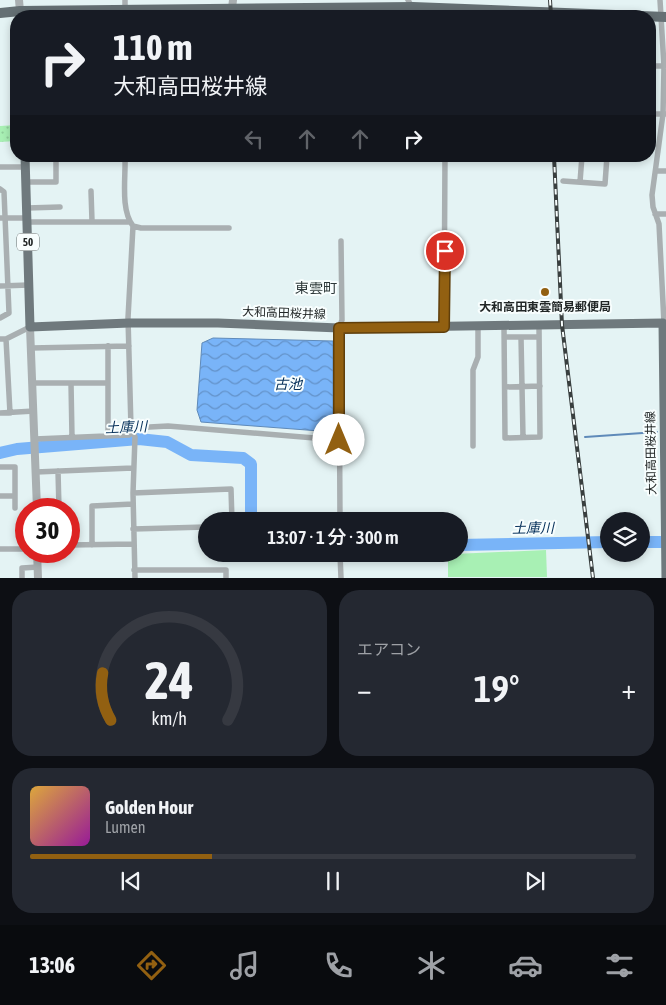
<!DOCTYPE html>
<html lang="ja">
<meta charset="utf-8">
<style>
body{margin:0;font-family:"Asap Condensed","Noto Sans JP",sans-serif;background:#242831;color:#f1f3f6;height:100vh;display:flex;flex-direction:column;font-size:19px;white-space:nowrap}
*{box-sizing:border-box;margin:0}
p{font-size:16px;color:#9ea1a6}
.icon{flex:none;width:28px;height:28px;fill:none;stroke:currentColor;stroke-width:2;stroke-linecap:round;stroke-linejoin:round}
.map{position:relative;height:578px;overflow:hidden}
.panel{display:flex;flex-direction:column;gap:12px;padding:12px;background:#0d0f14;flex:1}
.panel>*{flex:none}
.banner{position:absolute;left:10px;top:10px;width:646px;height:152px;border-radius:20px;box-shadow:0 2px 8px #0003;background:#171b24;color:#f1f3f6;overflow:hidden}
.fabs{position:absolute;left:600px;top:512px;display:grid;gap:10px}
.fabs a{display:grid;place-items:center;width:50px;height:50px;border-radius:50%;background:#171b24;box-shadow:0 2px 8px #0003;font-size:25px}
.speed{position:absolute;left:15px;top:498px;display:flex;gap:10px;font-size:25px;font-weight:700;text-align:center}
.speed>*{display:grid;place-content:center;width:65px;height:65px;border-radius:50%;background:#171b24;box-shadow:0 2px 8px #0003;line-height:1}
.speed .limit{border:8px solid #d22;background:#fff;color:#111}
.pin{position:absolute;display:grid;place-items:center;width:42px;height:42px;color:#fff;margin:-21px;border:2px solid #fff;border-radius:50%;box-shadow:0 1px 5px #0007}
.me{position:absolute;width:55px;margin:-28px;rotate:0deg;stroke-linejoin:round;filter:drop-shadow(0 0 4px #0008)}
.turn{display:flex;align-items:center;gap:18px;height:105px;padding:0 20px;font-size:22px}
.turn .icon{width:65px;height:65px;stroke-width:2.5}
.turn b{display:block;font-size:35px;line-height:42px}
.lanes{display:flex;align-items:center;height:48px;padding:0 20px;background:#0003;justify-content:center;gap:25px;direction:ltr}
.lanes .off{opacity:.35}
.big{font-size:38px;font-weight:600;line-height:1.1}
.panel .tile{flex:1;display:flex;flex-direction:column;justify-content:center;gap:8px;min-width:0;padding:0 18px;border-radius:20px;background:#242831}
.panel .dial{align-items:center;gap:0}
.dial svg{height:130px;overflow:visible;fill:none;stroke:#363941;stroke-width:7;stroke-linecap:round;text-anchor:middle}
.dial text{fill:#f1f3f6;stroke:none}
.song{display:flex;align-items:center;gap:15px}
.cover{width:60px;height:60px;border-radius:8px;background:linear-gradient(135deg,hsl(40 70% 55%),hsl(300 70% 35%))}
.played{height:5px;border-radius:2px;background:linear-gradient(90deg,#926011 30%,#363941 30%)}
.keys{display:flex;justify-content:space-around;direction:ltr}
.heat{display:flex;justify-content:space-between;align-items:center;font-size:28px;direction:ltr}
.panel .tiles{flex:1;display:grid;gap:12px;grid-template-columns:1fr 1fr}
.tile:last-child{grid-column:span 2}
.trip{position:absolute;left:198px;top:512px;width:270px;height:50px;border-radius:25px;background:#171b24;box-shadow:0 2px 8px #0003;font-weight:600;line-height:50px;text-align:center}
.menu{display:flex;height:80px;justify-content:space-around;align-items:center;background:#090b0e;color:#9ea1a6}
.menu .icon{width:35px;height:35px}
.menu .active{color:#926011}
.menu b{font-size:22px;color:#f1f3f6}
.map>svg:first-child{display:block}
</style>
<div class="map">
<svg width="666" height="578" viewBox="0 0 666 578">
<defs>
<pattern id="park-dots" width="8" height="8" patternUnits="userSpaceOnUse" patternTransform="scale(1.25)"><rect width="8" height="8" fill="#a8f0b4"/><path d="M2 2h.1M6 6h.1" fill="none" stroke="#90ce9b" stroke-width="1.8" stroke-linecap="round"/></pattern>
<pattern id="water-waves" width="16" height="10" patternUnits="userSpaceOnUse" patternTransform="scale(1.25)"><rect width="16" height="10" fill="#79b4f8"/><path d="M0 5q4-4 8 0t8 0" fill="none" stroke="#6392c9"/></pattern>
</defs>
<rect width="100%" height="100%" fill="#e4f3f4"/>
<!-- park -->
<path fill="url(#park-dots)" d="M 16,125 L 16,141 L 0,142 L 0,126 Z"/>
<!-- pitch -->
<path fill="#a8f0b4" d="M 546,550 L 547,577 L 448,577 L 448,559 L 454,554 Z"/>
<!-- water -->
<path fill="url(#water-waves)" stroke="#5f8ab9" d="M 213,338 L 333,341 L 333,432 L 201,422 L 197,410 L 202,343 Z"/>
<g fill="none" stroke-linecap="round" stroke-linejoin="round">
<!-- stream -->
<path stroke="#5f8ab9" stroke-width="2" d="M 585,437 L 657,432"/>
<!-- river -->
<path stroke="#79b4f8" stroke-width="12" d="M 0,453 L 17,449 L 139,439 L 167,442 L 191,455 L 243,458 L 251,464 L 251,521
M 641,542 L 666,542
M 459,545 L 609,542"/>
<!-- minor -->
<path stroke="#a9afb1" stroke-width="5.5" d="M 125,0 L 125,16
M 408,0 L 417,16
M 660,0 L 664,66 L 663,114 L 652,195 L 653,207 L 659,224 L 664,323
M 650,66 L 664,66
M 650,114 L 665,114
M 125,156 C 126,177 120,209 133,226 L 128,318 L 131,428 L 135,437 L 133,493 L 135,578
M 0,167 L 26,167
M 656,171 L 666,171
M 563,181 L 605,184 L 607,156
M 26,182 L 56,182 L 56,156
M 580,182 L 582,156
M 0,189 L 4,192 L 9,313 L 0,318
M 91,191 L 92,221
M 27,208 L 60,207
M 655,214 L 666,214
M 0,218 L 27,218
M 27,222 L 130,222
M 133,226 L 141,228 L 229,228
M 0,286 L 29,285
M 444,327 L 445,156
M 504,327 L 505,438 L 540,437 L 539,326
M 504,337 L 539,337
M 521,337 L 523,437
M 0,339 L 6,339 L 30,327
M 6,339 L 10,413
M 108,346 L 108,436
M 31,348 L 129,346
M 33,383 L 108,383
M 71,383 L 72,437
M 505,387 L 540,386
M 0,413 L 34,411
M 131,428 L 168,426 L 339,440
M 35,439 L 129,435 L 133,432
M 473,446 L 473,370 L 478,357 L 478,327
M 0,467 L 15,467 L 15,508
M 58,471 L 59,509
M 36,472 L 133,468
M 133,493 L 231,489 L 232,521
M 0,496 L 15,496
M 340,521 L 339,328 L 342,320 L 341,241
M 133,529 L 206,527
M 69,545 L 134,544
M 92,545 L 92,506 L 133,504
M 0,549 L 26,549
M 340,554 L 341,578
M 134,570 L 226,570 L 226,578
M 22,578 L 22,568 L 38,567"/>
<!-- tertiary -->
<path stroke="#a9afb1" stroke-width="8" d="M 19,0 L 20,11
M 232,8 L 233,0
M 30,327 L 37,509
M 37,551 L 38,578"/>
<!-- primary -->
<path stroke="#6f797d" stroke-width="9" d="M 25,156 L 30,327 L 129,323 L 218,323 L 339,328 L 663,323 L 666,578"/>
<!-- trunk -->
<path stroke="#657074" stroke-width="10" d="M 0,13 L 20,11 L 413,7 L 666,17"/>
<!-- rail casing -->
<g stroke="#393f3f" stroke-width="4">
<path id="rail" d="M 550,0 L 551,16
M 554,156 L 562,325 L 593,578"/>
</g>
<!-- rail -->
<use href="#rail" stroke="#f8fefe" stroke-width="2" stroke-dasharray="5.5" stroke-linecap="butt"/>
</g>
<g fill="none" stroke-linecap="round" stroke-linejoin="round">
<!-- route casing -->
<g stroke="#5f3e0b" stroke-width="12">
<path id="route" d="M 339,440 L 339,328 L 444,327 L 445,251"/>
</g>
<!-- route -->
<use href="#route" stroke="#926011" stroke-width="9"/>
</g>
<!-- markers -->
<circle fill="#926011" stroke="#f8fefe" stroke-width="2" cx="545" cy="292" r="5"/>
<g text-anchor="middle" dominant-baseline="central" stroke-width="4" stroke-linejoin="round" paint-order="stroke">
<!-- shield labels -->
<rect fill="#f8fefe" stroke="#626868" stroke-width="1" x="17" y="233.5" width="22" height="17" rx="4"/>
<g font-size="11" font-weight="bold" fill="#222727">
<text x="28" y="242">50</text>
</g>
<!-- poi labels -->
<g font-size="12" font-weight="bold" fill="#222727" stroke="#f8fefe">
<text x="545" y="307">大和高田東雲簡易郵便局</text>
</g>
<!-- street labels -->
<g font-size="12" fill="#222727" stroke="#f8fefe">
<text transform="translate(284 313) rotate(2)">大和高田桜井線</text>
<text transform="translate(651 453) rotate(-91)">大和高田桜井線</text>
</g>
<!-- neighbourhood labels -->
<g font-size="14" fill="#2d3839" stroke="#f8fefe">
<text x="316" y="288">東雲町</text>
</g>
<!-- water labels -->
<g font-size="14" font-style="italic" fill="#042f59" stroke="#f8fefe">
<text x="288" y="384">古池</text>
<text transform="translate(126 427) rotate(-2)">土庫川</text>
<text transform="translate(533 528) rotate(-1)">土庫川</text>
</g>
</g>
</svg>
<div class="fabs">
<a><svg class="icon" aria-label="layers" viewBox="0 0 24 24"><path d="M12 4l9 5-9 5-9-5zM3 14l9 5 9-5"/></svg></a>
</div>
<div class="speed"><div class="limit">30</div></div>
<div class="pin" style="left:445px;top:251px;background:#d93025"><svg class="icon" aria-label="arrive" viewBox="0 0 24 24"><path d="M6 21V4h12l-3 4 3 4H6"/></svg></div>
<svg class="me" style="left:339px;top:440px" viewBox="-20 -20 40 40"><circle r="19" fill="#fff"/><path d="M0-13L10 11 0 6-10 11z" fill="#926011"/></svg>
<div class="trip">13:07 · 1 分 · 300 m</div>
<div class="banner">
<div class="turn"><svg class="icon" aria-label="right" viewBox="0 0 24 24"><path d="M7 20v-9h11M14 6l5 5-5 5"/></svg><div><b>110 m</b>大和高田桜井線</div></div>
<div class="lanes"><svg class="icon off" aria-label="left" viewBox="0 0 24 24"><path d="M17 20v-9H6M10 6l-5 5 5 5"/></svg><svg class="icon off" aria-label="ahead" viewBox="0 0 24 24"><path d="M12 20V5M6 11l6-6 6 6"/></svg><svg class="icon off" aria-label="ahead" viewBox="0 0 24 24"><path d="M12 20V5M6 11l6-6 6 6"/></svg><svg class="icon" aria-label="right" viewBox="0 0 24 24"><path d="M7 20v-9h11M14 6l5 5-5 5"/></svg></div>
</div>
</div>
<section class="panel">
<div class="tiles">
<div class="tile dial"><svg viewBox="0 0 100 80">
<path d="M14 69A42 42 0 1 1 86 69"/>
<path d="M14 69A42 42 0 0 1 9 40" stroke="#926011"/>
<text x="50" y="56" font-size="32" font-weight="700">24</text>
<text x="50" y="72" font-size="11">km/h</text>
</svg></div>
<div class="tile"><p>エアコン</p>
<div class="heat"><a>−</a><b class="big">19°</b><a>+</a></div>
</div>
<div class="tile">
<div class="song"><i class="cover"></i><div><b>Golden Hour</b><p>Lumen</p></div></div>
<div class="played"></div>
<div class="keys"><svg class="icon" aria-label="previous" viewBox="0 0 24 24"><path d="M18 5L8 12l10 7zM5 5v14"/></svg><svg class="icon" aria-label="pause" viewBox="0 0 24 24"><path d="M8 5v14M16 5v14"/></svg><svg class="icon" aria-label="next" viewBox="0 0 24 24"><path d="M6 5l10 7-10 7zM19 5v14"/></svg></div>
</div>
</div>
</section>
<nav class="menu">
<b>13:06</b>
<svg class="icon active" aria-label="directions" viewBox="0 0 24 24"><path d="M12 3l9 9-9 9-9-9zM9 14v-3h6M13 9l2 2-2 2"/></svg>
<svg class="icon" aria-label="music" viewBox="0 0 24 24"><path d="M9 18V5l10-2v13"/><circle cx="6" cy="18" r="3"/><circle cx="16" cy="16" r="3"/></svg>
<svg class="icon" aria-label="phone" viewBox="0 0 24 24"><path d="M5 4h4l2 5-3 2q2 4 5 5l2-3 5 2v4C11 20 4 13 5 4z"/></svg>
<svg class="icon" aria-label="climate" viewBox="0 0 24 24"><path d="M12 3v18M4 7l16 10M4 17L20 7"/></svg>
<svg class="icon" aria-label="car" viewBox="0 0 24 24"><path d="M5 17H2v-5l4-1 3-4h7l3 4 3 1v5h-3M9 17h6M6 11h13"/><circle cx="7" cy="17" r="2"/><circle cx="17" cy="17" r="2"/></svg>
<svg class="icon" aria-label="filters" viewBox="0 0 24 24"><path d="M4 7h16M4 17h16"/><circle cx="9" cy="7" r="2"/><circle cx="15" cy="17" r="2"/></svg>
</nav>
